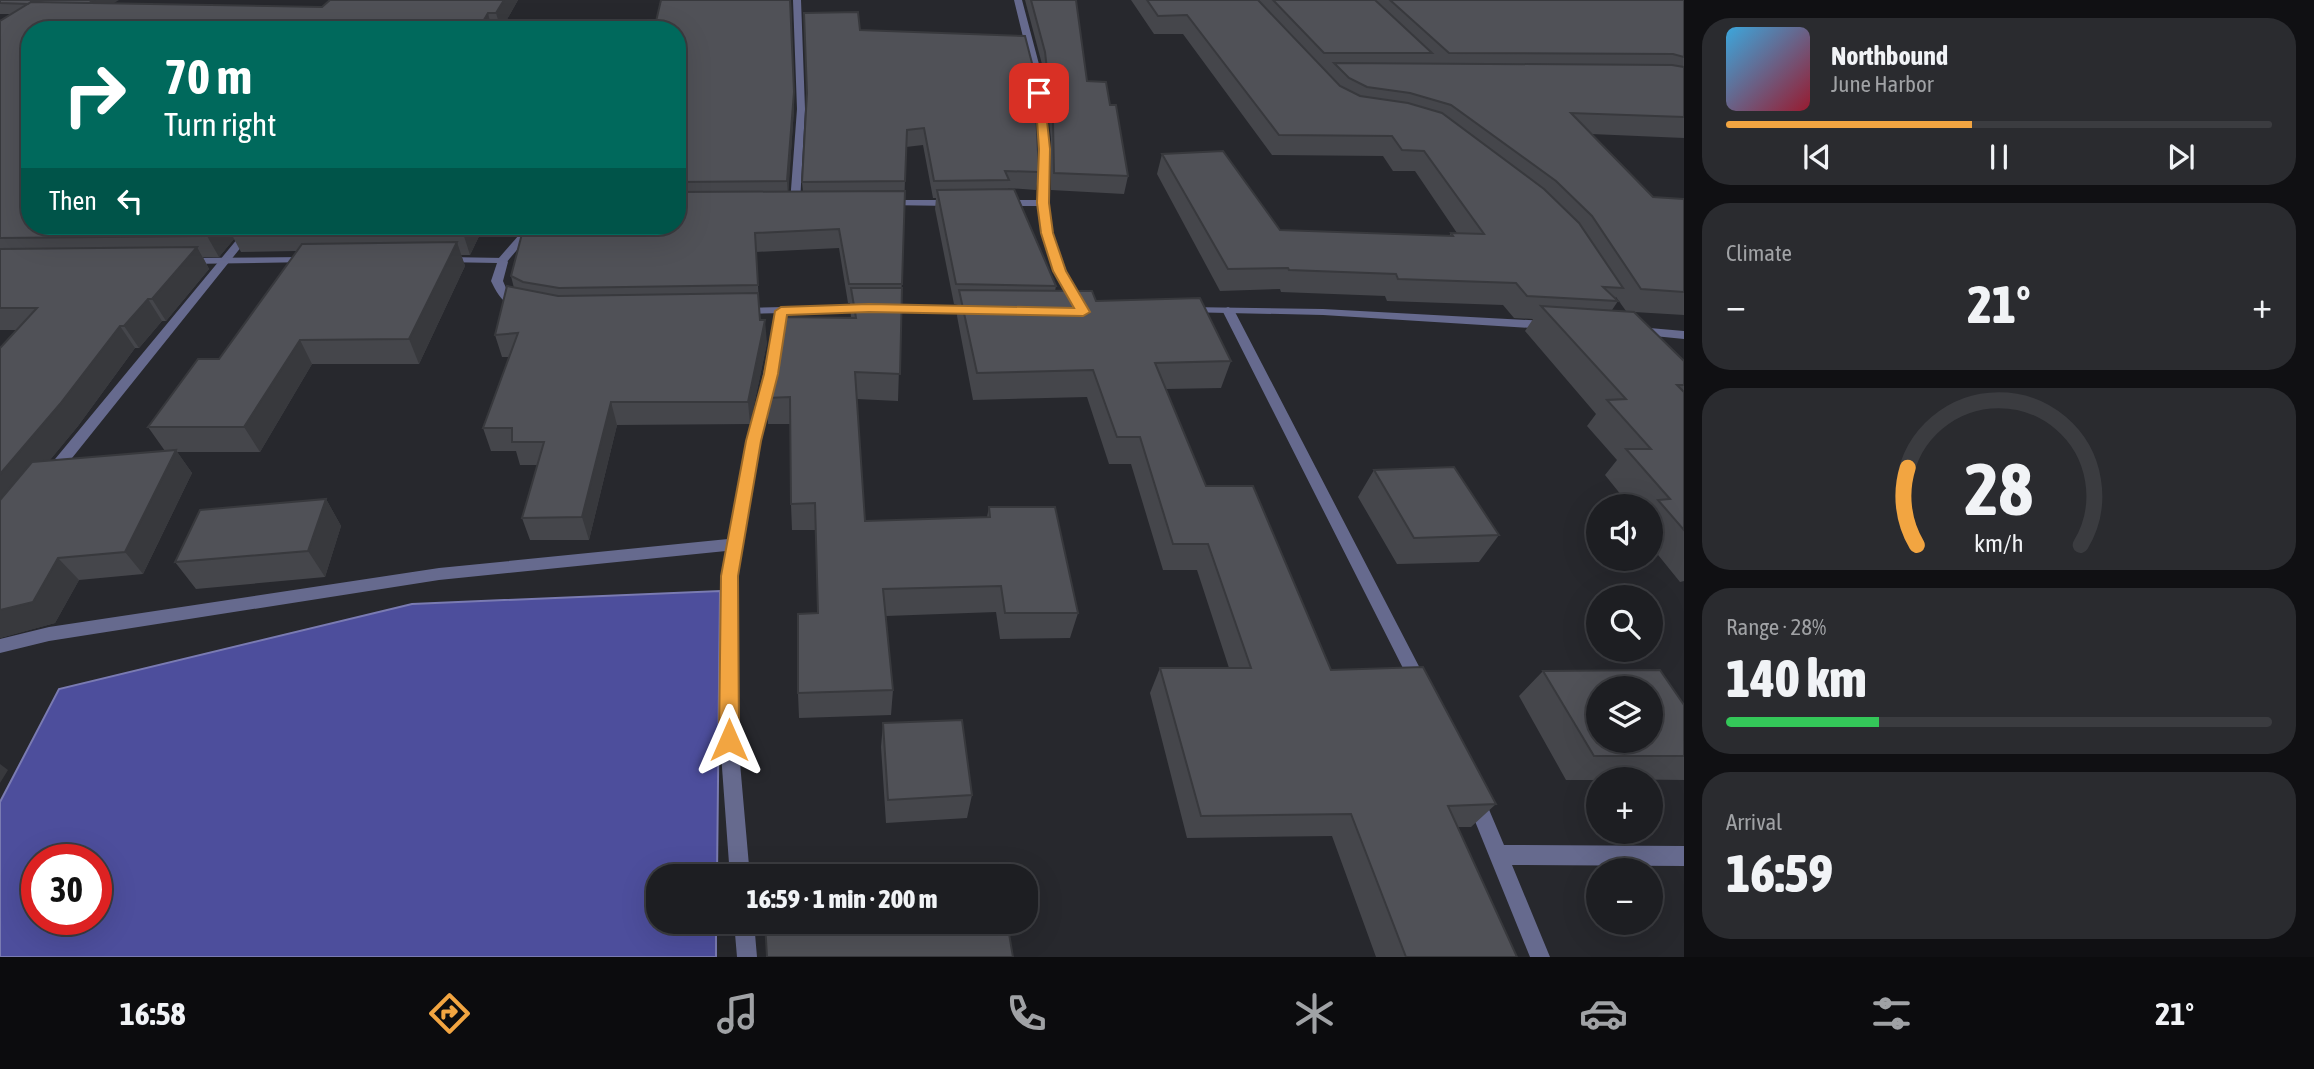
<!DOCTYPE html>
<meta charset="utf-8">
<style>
body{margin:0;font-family:"Asap Condensed",sans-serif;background:#2a2b2f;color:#f1f3f6;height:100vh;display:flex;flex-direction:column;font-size:26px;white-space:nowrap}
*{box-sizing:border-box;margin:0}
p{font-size:23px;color:#a0a2a5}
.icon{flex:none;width:38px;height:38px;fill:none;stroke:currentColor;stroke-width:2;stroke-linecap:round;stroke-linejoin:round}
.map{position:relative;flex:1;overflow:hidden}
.side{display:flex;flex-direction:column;gap:18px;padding:18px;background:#101013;width:630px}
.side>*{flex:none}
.guide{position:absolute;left:21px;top:21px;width:665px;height:214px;border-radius:28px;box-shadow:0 7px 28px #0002,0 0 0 2px #3b3c40;background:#00695c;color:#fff;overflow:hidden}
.tools{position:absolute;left:1586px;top:494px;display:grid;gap:14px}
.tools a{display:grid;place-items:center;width:77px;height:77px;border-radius:50%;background:#1d1e22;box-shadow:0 7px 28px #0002,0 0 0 2px #3b3c40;font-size:35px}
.speed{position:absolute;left:21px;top:844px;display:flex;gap:14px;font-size:35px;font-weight:700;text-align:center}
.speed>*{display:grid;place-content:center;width:91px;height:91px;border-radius:50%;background:#1d1e22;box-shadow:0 7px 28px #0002,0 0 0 2px #3b3c40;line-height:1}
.speed .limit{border:10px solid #d22;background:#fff;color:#111}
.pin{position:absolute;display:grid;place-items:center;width:60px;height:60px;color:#fff;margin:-30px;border-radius:14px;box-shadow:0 4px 10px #0006}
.me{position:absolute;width:77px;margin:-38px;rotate:0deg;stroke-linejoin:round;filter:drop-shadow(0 0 5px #0008)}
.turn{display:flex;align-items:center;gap:24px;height:147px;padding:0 28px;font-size:32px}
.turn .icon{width:91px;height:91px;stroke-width:2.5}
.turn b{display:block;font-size:49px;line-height:60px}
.then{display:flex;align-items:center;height:66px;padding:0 28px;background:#0003;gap:14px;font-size:26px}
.big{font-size:52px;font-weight:800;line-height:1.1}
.side .tile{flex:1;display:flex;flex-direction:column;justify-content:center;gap:10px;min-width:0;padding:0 24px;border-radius:28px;background:#2a2b2f}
.side .dial{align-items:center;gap:0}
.dial svg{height:182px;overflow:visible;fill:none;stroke:#3b3c40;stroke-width:7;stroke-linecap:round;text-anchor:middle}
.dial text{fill:#f1f3f6;stroke:none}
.song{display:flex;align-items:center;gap:21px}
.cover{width:84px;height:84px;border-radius:10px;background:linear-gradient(135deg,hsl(200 70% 55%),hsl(350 70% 35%))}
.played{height:7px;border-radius:4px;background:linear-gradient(90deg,#f2a541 45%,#3b3c40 45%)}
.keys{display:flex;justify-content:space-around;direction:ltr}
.heat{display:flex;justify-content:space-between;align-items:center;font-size:38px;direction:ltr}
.charge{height:10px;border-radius:5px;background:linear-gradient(90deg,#34c759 28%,#3b3c40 0)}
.trip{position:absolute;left:646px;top:864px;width:392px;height:70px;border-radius:28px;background:#1d1e22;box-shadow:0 7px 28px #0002,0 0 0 2px #3b3c40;font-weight:800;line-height:70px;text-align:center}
.menu{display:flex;height:112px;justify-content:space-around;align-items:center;background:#0c0c0e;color:#a0a2a5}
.menu .icon{width:49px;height:49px}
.menu .selected{color:#f2a541}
.menu b{font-size:32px;color:#f1f3f6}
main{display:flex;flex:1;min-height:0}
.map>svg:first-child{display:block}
</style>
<main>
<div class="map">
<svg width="1684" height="957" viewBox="0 0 1684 957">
<rect width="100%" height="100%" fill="#27282d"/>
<!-- water -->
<path fill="#4d4e9c" stroke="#7a7bb2" stroke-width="2" fill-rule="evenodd" d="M 720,591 L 717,877 L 658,877 L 658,922 L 716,922 L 716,957 L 0,957 L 0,802 L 59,689 L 412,604 ZM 37,859 L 96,859 L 96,919 L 37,919 Z"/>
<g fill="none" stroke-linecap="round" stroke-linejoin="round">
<!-- minor -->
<path fill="#666a8e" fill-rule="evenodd" d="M 793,0 L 801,0 L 805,109 L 800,203 L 795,206 L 790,203 L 797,109 Z
M 1014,0 L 1022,0 L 1040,68 L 1044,95 L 1048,139 L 1049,212 L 1052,234 L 1067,272 L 1087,307 L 1081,310 L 1077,309 C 1057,278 1040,244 1039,206 L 1001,206 L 996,203 L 1001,200 L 1039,200 L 1039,139 L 1033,78 Z
M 889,200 L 952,200 L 957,203 L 952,206 L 885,205 L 884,203 Z
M 248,226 L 258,226 L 56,478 L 46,478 L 44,474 L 46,470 Z
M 527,226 L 537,226 L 506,263 L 498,263 L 498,259 Z
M 1228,307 L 1234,310 L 1425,678 L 1427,683 L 1425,688 L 1419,690 L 1413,688 L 1222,310 Z
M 781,308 L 787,311 L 777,374 L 761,441 L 737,576 L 738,740 L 750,877 L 730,877 L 720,740 L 721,576 L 726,551 L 439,580 L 49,641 L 0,653 L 0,639 L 49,627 L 439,568 L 728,539 C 743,463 762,388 775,311 Z
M 1475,790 L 1482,793 L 1504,845 L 1684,846 L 1684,866 L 1512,865 L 1550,957 L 1530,957 L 1466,799 L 1468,793 Z
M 734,922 L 754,922 L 757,957 L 737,957 Z"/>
<!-- tertiary -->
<path fill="#666a8e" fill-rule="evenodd" d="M 307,257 L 312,260 L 311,262 L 187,264 L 182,261 L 187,258 Z
M 446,257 L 505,258 L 508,262 L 503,281 L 509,295 L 526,305 L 524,307 C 506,309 498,296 491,281 L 497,263 L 442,262 L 441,260 Z
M 869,305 L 974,307 L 980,310 L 974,313 L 869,311 L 742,314 L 736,311 L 742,308 Z
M 1187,307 L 1323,309 L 1547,321 L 1553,325 L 1547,329 L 1323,315 L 1183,312 L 1183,308 Z
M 1638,327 L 1684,331 L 1684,339 L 1634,334 L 1632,331 Z"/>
</g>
<!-- wall -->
<path fill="#45464b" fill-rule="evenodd" d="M 0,0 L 113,4 L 322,7 L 330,0 L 518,0 L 501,30 L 30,30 L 30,226 L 484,226 L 470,255 L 461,255 L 465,266 L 419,364 L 312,364 L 260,452 L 177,452 L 192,473 L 143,574 L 79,580 L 55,623 L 0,638 L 0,348 L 17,330 L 0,330 L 0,21 L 11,14 L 0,14 ZM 234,239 L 241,252 L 297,251 L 219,359 L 148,427 L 165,451 L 49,461 L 78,426 L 135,348 L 139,348 L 162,321 L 166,321 L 209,269 L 203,257 L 219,257 Z
M 791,0 L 794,109 L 788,192 L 803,192 L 802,182 L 860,30 L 1039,172 L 1036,190 L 1008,188 L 1008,189 L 1056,286 L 1055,291 L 1096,301 L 1231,361 L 1221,388 L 1166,389 L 1206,486 L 1331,670 L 1496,804 L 1471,827 L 1458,827 L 1517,957 L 1376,957 L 1332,836 L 1187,838 L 1150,693 L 1160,668 L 1229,668 L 1197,570 L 1163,570 L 1131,464 L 1109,464 L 1087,397 L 973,400 L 957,316 L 958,305 L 954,304 L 935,209 L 936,198 L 933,198 L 923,145 L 906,147 L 898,401 L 857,399 L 865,521 L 987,517 L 989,507 L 1078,613 L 1070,638 L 1000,639 L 996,612 L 886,616 L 893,690 L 891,715 L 799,718 L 798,693 L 818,613 L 816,530 L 792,530 L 791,504 L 791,424 L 768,424 L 766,398 L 851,318 L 850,303 L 848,303 L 839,248 L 756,252 L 760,320 L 767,343 L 750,424 L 617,425 L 589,540 L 530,540 L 522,518 L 537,465 L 520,465 L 516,451 L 491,451 L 483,428 L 510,357 L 502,357 L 495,335 L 514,288 L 511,276 L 677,226 L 677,30 Z
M 1025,0 L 1076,0 L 1087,81 L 1110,105 L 1128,176 L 1124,194 L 1051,190 L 1051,139 L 1043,68 Z
M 1131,0 L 1684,0 L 1684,138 L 1591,134 L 1653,197 L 1684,199 L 1684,315 L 1634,312 L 1684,361 L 1684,581 L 1680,582 L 1650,545 L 1650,506 L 1630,506 L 1605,475 L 1617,460 L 1587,426 L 1596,414 L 1525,331 L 1533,319 L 1514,318 L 1503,305 L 1387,301 L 1385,296 L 1281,292 L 1280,289 L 1220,291 L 1157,174 L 1162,154 L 1280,230 L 1449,236 L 1451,233 L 1457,233 L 1415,171 L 1393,171 L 1383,156 L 1272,155 L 1183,34 L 1154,34 ZM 1616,297 L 1626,311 L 1612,310 L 1618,301 L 1615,299 Z
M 1374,470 L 1499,535 L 1479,562 L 1397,564 L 1358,497 Z
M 326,499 L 341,526 L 325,577 L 196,589 L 175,562 Z
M 1543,671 L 1684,705 L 1684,780 L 1598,779 L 1598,780 L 1566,780 L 1519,696 Z
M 883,723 L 972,795 L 967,818 L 886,823 L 881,747 Z"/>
<!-- shaded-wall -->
<path fill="#38393d" d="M 94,0 L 119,0 L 91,17 L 85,5 Z
M 504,0 L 518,0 L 501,30 L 496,13 Z
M 488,13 L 492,30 L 478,30 Z
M 794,92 L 794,109 L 788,199 L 787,181 Z
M 216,226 L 246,226 L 230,230 L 234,239 L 219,257 L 207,236 Z
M 467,226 L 484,226 L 470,255 L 463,233 Z
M 457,242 L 465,266 L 419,364 L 409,339 Z
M 197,247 L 209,269 L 166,321 L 152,299 Z
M 148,299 L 162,321 L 139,348 L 124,326 Z
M 765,320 L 767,343 L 750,424 L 748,402 Z
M 120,326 L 135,348 L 78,426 L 0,521 L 0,474 Z
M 300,340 L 312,364 L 260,452 L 244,427 Z
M 611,402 L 617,425 L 589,540 L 582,517 Z
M 176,450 L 192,473 L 143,574 L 125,552 Z
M 326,499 L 341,526 L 325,577 L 308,551 Z
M 58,558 L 79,580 L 55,623 L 0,638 L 0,610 Z
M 0,764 L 8,770 L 0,783 Z"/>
<!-- building -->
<path fill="#505157" stroke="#38393d" stroke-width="2" fill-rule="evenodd" d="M 0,0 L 94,0 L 89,3 L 31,2 L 28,4 L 0,3 Z
M 330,0 L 504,0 L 496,13 L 488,13 L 478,30 L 30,30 L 30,226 L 216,226 L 207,236 L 0,238 L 0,21 L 31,2 L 322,7 Z
M 661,0 L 790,0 L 794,92 L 787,181 L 677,182 L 677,30 L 654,30 Z
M 1031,0 L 1076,0 L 1087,81 L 1106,82 L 1110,105 L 1116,105 L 1128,176 L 1054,173 L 1053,122 L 1045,52 Z
M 1147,0 L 1258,0 L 1340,86 L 1360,96 L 1408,103 L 1442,113 L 1544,189 L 1579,223 L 1623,288 L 1603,287 L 1618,301 L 1527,296 L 1516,283 L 1398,279 L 1396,274 L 1289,270 L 1288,268 L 1228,269 L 1162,154 L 1223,151 L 1280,230 L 1453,236 L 1451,233 L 1484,234 L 1424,151 L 1402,150 L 1392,136 L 1279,135 L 1187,15 L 1158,16 Z
M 1273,0 L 1375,0 L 1432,53 L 1324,53 Z
M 1390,0 L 1684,0 L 1684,57 L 1673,54 L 1449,53 Z
M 858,12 L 860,30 L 1025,36 L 1034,71 L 1039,172 L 1005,171 L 1009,180 L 934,181 L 924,128 L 907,130 L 905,181 L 802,182 L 807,93 L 804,13 Z
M 1334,63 L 1672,65 L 1684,67 L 1684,117 L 1571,113 L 1653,197 L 1684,199 L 1684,292 L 1641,289 L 1592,216 L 1556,181 L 1451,105 L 1410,93 L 1367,87 L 1349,78 Z
M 1014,189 L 1056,286 L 956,284 L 937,190 Z
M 905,191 L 902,284 L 849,284 L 839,229 L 755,233 L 758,285 L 559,288 L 523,282 L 511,276 L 524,226 L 677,226 L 677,192 Z
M 234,226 L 467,226 L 463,233 L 311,235 L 315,229 L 230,230 Z
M 457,242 L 409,339 L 300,340 L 244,427 L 148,427 L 198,359 L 219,359 L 302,244 Z
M 197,247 L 152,299 L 148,299 L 124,326 L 120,326 L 60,404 L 0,474 L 0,348 L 37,308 L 0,308 L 0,249 Z
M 507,286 L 558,296 L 758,293 L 760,320 L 765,320 L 748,402 L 611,402 L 582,517 L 522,518 L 544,442 L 512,442 L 512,428 L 483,428 L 518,333 L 495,335 Z
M 851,288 L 902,288 L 900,374 L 855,372 L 865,521 L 990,517 L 989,507 L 1055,507 L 1078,613 L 1005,613 L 1001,586 L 883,589 L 893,690 L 798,693 L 798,614 L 818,613 L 815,503 L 791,504 L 790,397 L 766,398 L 783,317 L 856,318 Z
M 959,290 L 1092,291 L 1096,301 L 1200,298 L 1231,361 L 1155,363 L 1206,486 L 1253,486 L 1331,670 L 1423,667 L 1496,804 L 1448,806 L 1517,957 L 1406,957 L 1351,814 L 1201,816 L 1160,668 L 1251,668 L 1208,544 L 1173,544 L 1140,437 L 1117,437 L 1093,370 L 977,373 Z
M 1541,306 L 1634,312 L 1684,361 L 1684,385 L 1677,385 L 1684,392 L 1684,530 L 1658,500 L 1670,499 L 1626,449 L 1651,449 L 1607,400 L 1626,399 Z
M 176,450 L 125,552 L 58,558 L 33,602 L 0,610 L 0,500 L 32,462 Z
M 1454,467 L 1499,535 L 1414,538 L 1374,470 Z
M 326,499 L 308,551 L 175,562 L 200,510 Z
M 1660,670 L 1684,705 L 1684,756 L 1594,756 L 1543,671 ZM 1598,688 L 1650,688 L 1650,740 L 1598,740 Z
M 962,720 L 972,795 L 888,800 L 883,723 Z
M 765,922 L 1007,922 L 1013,957 L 767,957 Z"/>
<!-- route -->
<path fill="#f2a541" stroke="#9d6b2a" stroke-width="2" d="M 1035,91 L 1044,93 L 1050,149 L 1049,203 L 1053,233 L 1066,271 L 1090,312 L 1083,316 L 869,312 L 787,315 L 778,374 L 761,441 L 738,576 L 739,740 L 736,747 L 729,750 L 722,747 L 719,740 L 721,576 L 746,441 L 764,374 L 775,311 L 781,307 L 869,304 L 1074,308 L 1053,271 L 1041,233 L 1037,203 L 1039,149 Z"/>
</svg>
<div class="tools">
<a><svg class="icon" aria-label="sound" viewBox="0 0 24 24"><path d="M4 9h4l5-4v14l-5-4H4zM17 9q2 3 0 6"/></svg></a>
<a><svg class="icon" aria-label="search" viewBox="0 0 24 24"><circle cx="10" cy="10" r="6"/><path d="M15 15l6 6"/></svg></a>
<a><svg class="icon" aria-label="layers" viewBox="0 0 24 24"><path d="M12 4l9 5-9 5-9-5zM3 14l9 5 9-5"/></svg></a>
<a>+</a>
<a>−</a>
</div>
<div class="speed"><div class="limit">30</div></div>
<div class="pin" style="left:1039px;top:93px;background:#d93025"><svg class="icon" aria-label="arrive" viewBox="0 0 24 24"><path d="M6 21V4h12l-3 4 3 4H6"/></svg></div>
<svg class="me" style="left:729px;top:740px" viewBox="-20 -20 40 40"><path d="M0-17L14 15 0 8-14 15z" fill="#f2a541" stroke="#fff" stroke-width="4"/></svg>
<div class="trip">16:59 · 1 min · 200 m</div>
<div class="guide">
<div class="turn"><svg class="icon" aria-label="right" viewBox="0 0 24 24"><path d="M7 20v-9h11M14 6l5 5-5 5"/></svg><div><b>70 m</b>Turn right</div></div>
<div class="then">Then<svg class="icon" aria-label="left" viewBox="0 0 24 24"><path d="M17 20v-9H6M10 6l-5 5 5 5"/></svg></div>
</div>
</div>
<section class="side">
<div class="tile">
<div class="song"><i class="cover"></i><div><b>Northbound</b><p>June Harbor</p></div></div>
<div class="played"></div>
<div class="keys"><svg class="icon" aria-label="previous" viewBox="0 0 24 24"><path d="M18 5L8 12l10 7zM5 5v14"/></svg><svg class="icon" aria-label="pause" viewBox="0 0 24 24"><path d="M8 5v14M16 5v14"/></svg><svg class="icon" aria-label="next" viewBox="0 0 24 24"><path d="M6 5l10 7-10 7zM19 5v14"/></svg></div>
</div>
<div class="tile"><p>Climate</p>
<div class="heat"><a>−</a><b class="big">21°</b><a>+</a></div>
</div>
<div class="tile dial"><svg viewBox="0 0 100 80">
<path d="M14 69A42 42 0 1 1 86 69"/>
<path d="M14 69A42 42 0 0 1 10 35" stroke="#f2a541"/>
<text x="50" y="56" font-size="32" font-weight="700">28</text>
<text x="50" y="72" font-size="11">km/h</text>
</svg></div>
<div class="tile"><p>Range · 28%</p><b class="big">140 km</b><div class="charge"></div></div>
<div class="tile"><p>Arrival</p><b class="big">16:59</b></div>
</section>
</main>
<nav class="menu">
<b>16:58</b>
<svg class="icon selected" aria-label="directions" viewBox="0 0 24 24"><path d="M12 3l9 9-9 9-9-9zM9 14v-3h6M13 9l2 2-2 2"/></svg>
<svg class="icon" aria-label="music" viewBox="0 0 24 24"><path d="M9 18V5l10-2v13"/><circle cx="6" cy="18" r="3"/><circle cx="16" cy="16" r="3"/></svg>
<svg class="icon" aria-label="phone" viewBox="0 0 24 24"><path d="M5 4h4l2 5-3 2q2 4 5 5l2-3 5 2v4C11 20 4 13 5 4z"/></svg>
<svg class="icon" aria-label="climate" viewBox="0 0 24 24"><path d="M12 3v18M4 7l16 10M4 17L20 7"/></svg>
<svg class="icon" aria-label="car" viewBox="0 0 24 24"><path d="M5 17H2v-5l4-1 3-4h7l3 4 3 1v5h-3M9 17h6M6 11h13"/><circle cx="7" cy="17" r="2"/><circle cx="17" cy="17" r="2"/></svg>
<svg class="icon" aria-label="filters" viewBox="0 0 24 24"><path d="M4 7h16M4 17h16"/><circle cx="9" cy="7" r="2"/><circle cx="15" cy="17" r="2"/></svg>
<b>21°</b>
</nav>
